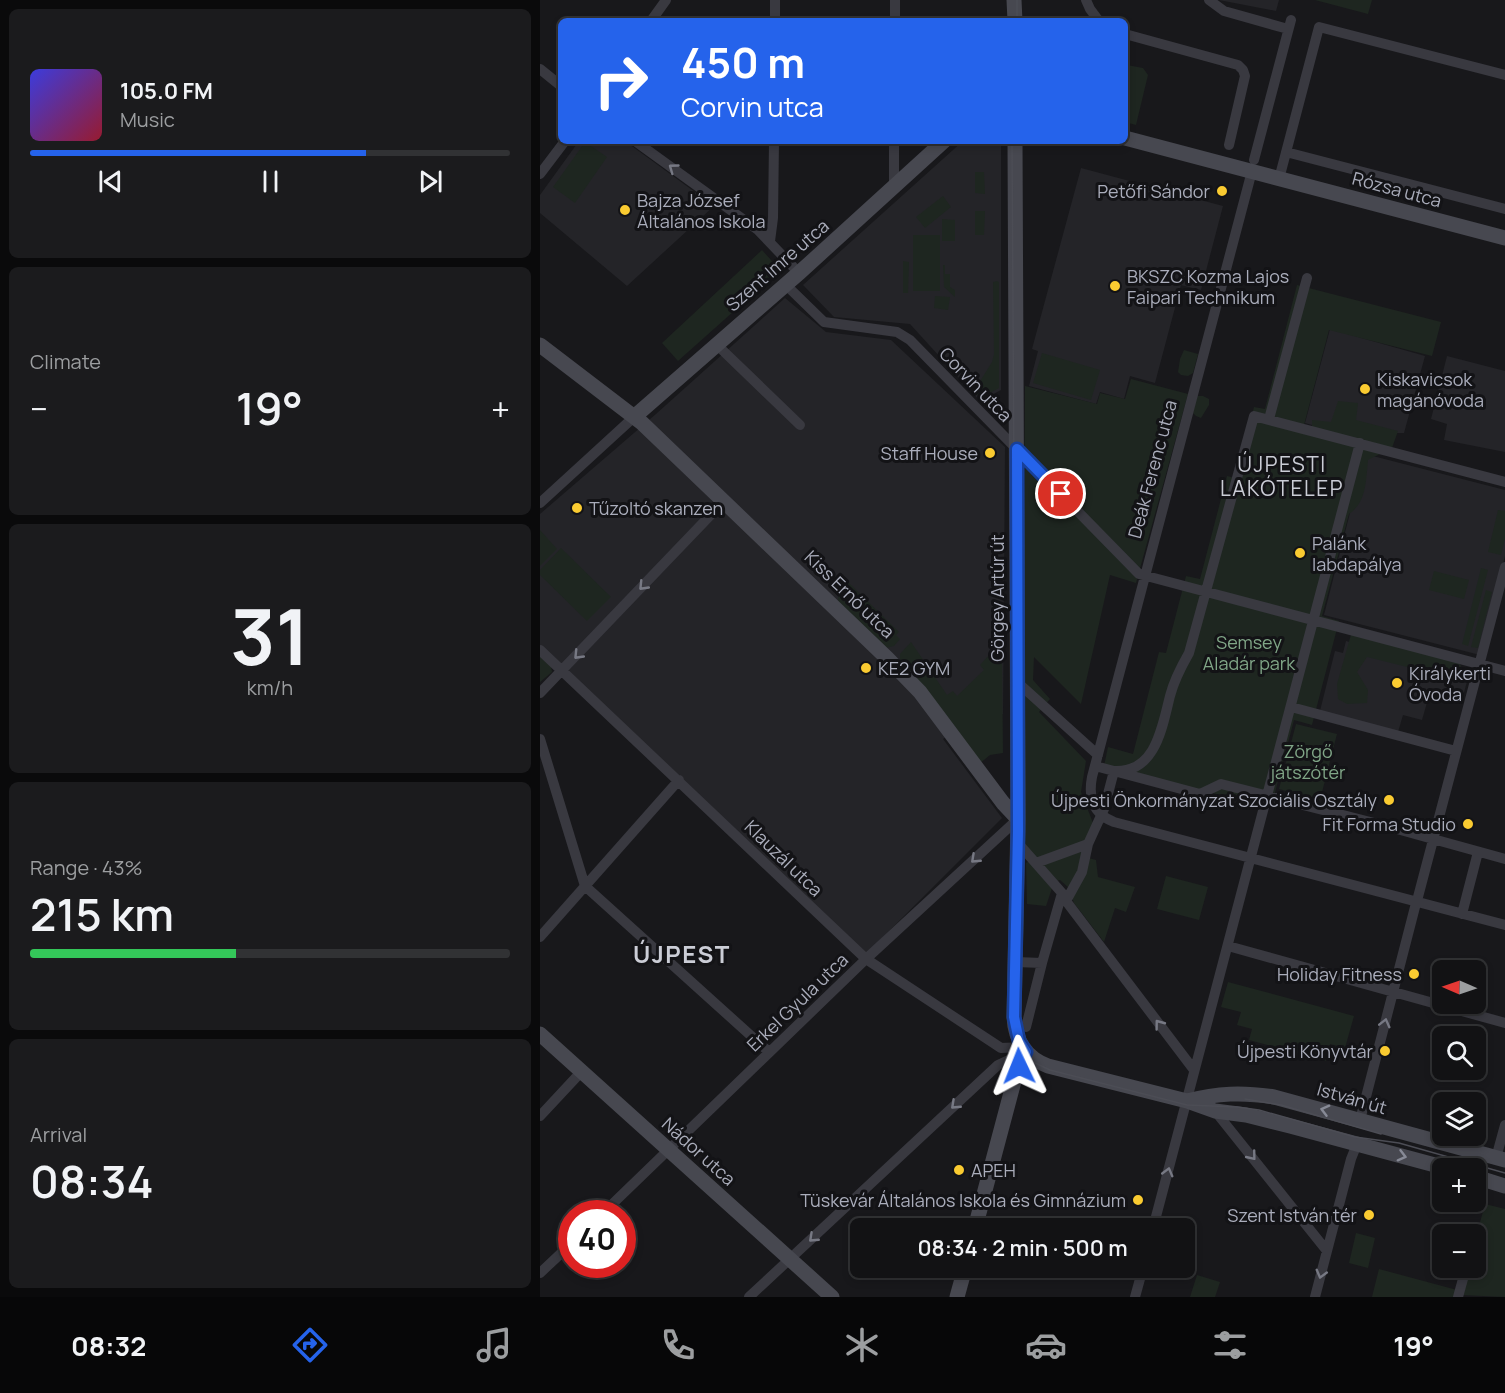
<!DOCTYPE html>
<meta charset="utf-8">
<style>
body{margin:0;font-family:Manrope,sans-serif;background:#1b1b1d;color:#f1f3f6;height:100vh;display:flex;flex-direction:column;font-size:22px;white-space:nowrap}
*{box-sizing:border-box;margin:0}
p{font-size:20px;color:#9c9ea0}
.icon{flex:none;width:33px;height:33px;fill:none;stroke:currentColor;stroke-width:2;stroke-linecap:round;stroke-linejoin:round}
.map{position:relative;flex:1;overflow:hidden}
.side{display:flex;flex-direction:column;gap:9px;padding:9px;background:#0a0a0b;width:540px}
.side>*{flex:none}
.banner{position:absolute;left:18px;top:18px;width:570px;height:126px;border-radius:9px;box-shadow:0 3px 9px #0003,0 0 0 2px #313234;background:#2563eb;color:#fff;overflow:hidden}
.needle{width:39px;rotate:272deg}
.controls{position:absolute;left:892px;top:960px;display:grid;gap:12px}
.controls a{display:grid;place-items:center;width:54px;height:54px;border-radius:9px;background:#121214;box-shadow:0 3px 9px #0003,0 0 0 2px #313234;font-size:30px}
.speed{position:absolute;left:18px;top:1200px;display:flex;gap:12px;font-size:30px;font-weight:700;text-align:center}
.speed>*{display:grid;place-content:center;width:78px;height:78px;border-radius:50%;background:#121214;box-shadow:0 3px 9px #0003,0 0 0 2px #313234;line-height:1}
.speed .limit{border:9px solid #d22;background:#fff;color:#111}
.pin{position:absolute;display:grid;place-items:center;width:51px;height:51px;color:#fff;margin:-26px;border:3px solid #fff;border-radius:50%;box-shadow:0 2px 6px #0007}
.me{position:absolute;width:66px;margin:-33px;rotate:358deg;stroke-linejoin:round;filter:drop-shadow(0 0 4px #0008)}
.turn{display:flex;align-items:center;gap:21px;height:126px;padding:0 24px;font-size:27px}
.turn .icon{width:78px;height:78px;stroke-width:2.5}
.turn b{display:block;font-size:42px;line-height:51px}
.big{font-size:45px;font-weight:600;line-height:1.1}
.side .widget{flex:1;display:flex;flex-direction:column;justify-content:center;gap:9px;min-width:0;padding:0 21px;border-radius:9px;background:#1b1b1d}
.side .dial{align-items:center;gap:0}
.dial b{font-size:78px;line-height:1}
.song{display:flex;align-items:center;gap:18px}
.cover{width:72px;height:72px;border-radius:9px;background:linear-gradient(135deg,hsl(240 70% 55%),hsl(350 70% 35%))}
.played{height:6px;border-radius:3px;background:linear-gradient(90deg,#2563eb 70%,#313234 70%)}
.keys{display:flex;justify-content:space-around;direction:ltr}
.heat{display:flex;justify-content:space-between;align-items:center;font-size:33px;direction:ltr}
.charge{height:9px;border-radius:4px;background:linear-gradient(90deg,#34c759 43%,#313234 0)}
.trip{position:absolute;left:310px;top:1218px;width:345px;height:60px;border-radius:9px;background:#121214;box-shadow:0 3px 9px #0003,0 0 0 2px #313234;font-weight:600;line-height:60px;text-align:center}
.tab-bar{display:flex;height:96px;justify-content:space-around;align-items:center;background:#070708;color:#9c9ea0}
.tab-bar .icon{width:42px;height:42px}
.tab-bar .selected{color:#2563eb}
.tab-bar b{font-size:27px;color:#f1f3f6}
main{display:flex;flex:1;min-height:0}
.map>svg:first-child{display:block}
</style>
<main>
<section class="side">
<div class="widget">
<div class="song"><i class="cover"></i><div><b>105.0 FM</b><p>Music</p></div></div>
<div class="played"></div>
<div class="keys"><svg class="icon" aria-label="previous" viewBox="0 0 24 24"><path d="M18 5L8 12l10 7zM5 5v14"/></svg><svg class="icon" aria-label="pause" viewBox="0 0 24 24"><path d="M8 5v14M16 5v14"/></svg><svg class="icon" aria-label="next" viewBox="0 0 24 24"><path d="M6 5l10 7-10 7zM19 5v14"/></svg></div>
</div>
<div class="widget"><p>Climate</p>
<div class="heat"><a>−</a><b class="big">19°</b><a>+</a></div>
</div>
<div class="widget dial"><b>31</b><p>km/h</p></div>
<div class="widget"><p>Range · 43%</p><b class="big">215 km</b><div class="charge"></div></div>
<div class="widget"><p>Arrival</p><b class="big">08:34</b></div>
</section>
<div class="map">
<svg width="965" height="1297" viewBox="0 0 965 1297">
<rect width="100%" height="100%" fill="#18181b"/>
<!-- built -->
<path fill="#242428" d="M 679,0 L 739,0 L 736,11 Z
M 39,141 L 85,141 L 174,206 L 87,286 L 0,213 L 0,195 Z
M 423,141 L 461,141 L 461,390 L 440,401 L 370,324 L 294,317 L 263,285 Z
M 541,168 L 683,206 L 661,290 L 641,285 L 615,383 L 590,376 L 584,399 L 560,392 L 556,404 L 489,386 L 498,351 L 492,349 Z
M 245,298 L 286,332 L 351,340 L 465,447 L 463,714 L 438,714 L 403,739 L 462,818 L 326,954 L 0,645 L 0,514 L 116,414 Z
M 790,329 L 885,356 L 864,433 L 850,433 L 833,442 L 765,423 Z
M 907,356 L 965,371 L 965,452 L 904,440 L 907,424 L 891,419 Z
M 825,454 L 965,490 L 965,556 L 940,655 L 784,615 Z
M 806,641 L 929,674 L 922,700 L 890,692 L 882,720 L 863,715 L 858,732 L 780,711 L 795,651 L 803,653 Z"/>
<!-- green -->
<path fill="#1e2620" d="M 775,0 L 832,0 L 828,14 Z
M 587,65 L 603,68 L 608,75 L 596,125 L 585,122 L 585,67 Z
M 45,142 L 67,157 L 35,203 L 13,187 Z
M 435,172 L 444,172 L 445,194 L 435,193 Z
M 403,196 L 411,207 L 385,228 L 376,217 Z
M 435,211 L 445,211 L 444,235 L 435,235 Z
M 402,219 L 415,220 L 415,241 L 402,241 Z
M 373,235 L 400,235 L 400,291 L 373,291 Z
M 222,250 L 240,270 L 138,361 L 122,343 Z
M 363,261 L 369,262 L 368,293 L 363,293 Z
M 403,265 L 405,265 L 405,274 L 410,274 L 410,287 L 415,290 L 415,297 L 404,287 Z
M 457,281 L 459,282 L 459,388 L 440,398 L 434,391 L 452,362 L 454,354 L 453,282 Z
M 757,285 L 901,322 L 892,356 L 789,330 L 764,425 L 772,427 L 772,420 L 791,422 L 798,401 L 818,403 L 816,420 L 858,431 L 852,448 L 828,460 C 826,479 827,502 809,514 L 782,616 L 799,621 L 772,725 L 754,720 L 731,808 L 613,778 L 582,767 L 564,766 L 568,747 L 593,754 L 619,652 L 626,653 L 646,576 L 660,579 L 687,476 L 695,478 L 714,407 L 725,409 Z
M 395,296 L 410,297 L 408,310 L 394,308 Z
M 644,350 L 658,354 L 653,373 L 648,376 L 641,375 L 638,372 L 640,359 Z
M 502,353 L 560,370 L 551,400 L 493,383 Z
M 591,379 L 648,394 L 596,583 L 570,575 L 541,704 L 494,657 L 493,680 L 510,699 L 499,712 L 546,761 L 541,792 L 553,823 L 545,857 L 556,860 L 558,877 L 595,887 L 586,912 L 575,908 L 564,942 L 534,903 L 529,888 L 520,880 L 516,881 L 482,844 L 485,386 L 557,404 L 560,393 L 585,399 Z
M 657,396 L 663,396 L 669,399 L 669,405 L 661,418 L 656,416 L 653,413 Z
M 958,510 L 965,511 L 965,539 L 961,555 L 948,552 Z
M 0,530 L 17,549 L 0,566 Z
M 21,548 L 71,597 L 47,621 L 0,575 L 0,570 Z
M 941,568 L 948,570 L 928,646 L 922,644 Z
M 894,571 L 929,580 L 924,599 L 889,590 Z
M 307,581 L 359,632 L 356,635 L 360,639 L 354,646 L 346,648 L 298,602 L 299,590 Z
M 946,590 L 952,592 L 938,648 L 931,647 Z
M 812,631 L 916,657 L 921,666 L 911,678 L 827,657 L 817,672 L 828,690 L 827,703 L 807,704 L 798,699 L 797,684 Z
M 371,642 L 407,695 L 413,691 L 417,696 L 444,670 L 440,665 L 449,655 L 462,655 L 463,753 L 450,755 L 439,764 L 360,662 L 360,654 Z
M 0,656 L 11,666 L 12,672 L 0,682 Z
M 756,724 L 797,734 L 780,800 L 739,789 Z
M 489,861 L 512,888 L 506,906 L 487,904 L 486,863 Z
M 626,876 L 668,887 L 659,920 L 617,909 Z
M 688,982 L 814,1016 L 805,1048 L 790,1044 L 786,1061 L 709,1040 L 712,1029 L 697,1025 L 701,1012 L 681,1007 Z
M 945,1204 L 965,1209 L 965,1297 L 920,1295 L 927,1268 L 936,1268 L 936,1237 Z
M 816,1233 L 835,1238 L 828,1268 L 809,1263 Z
M 839,1269 L 917,1290 L 915,1297 L 832,1297 Z
M 657,1275 L 680,1282 L 675,1297 L 650,1297 Z"/>
<g fill="none" stroke-linecap="round" stroke-linejoin="round">
<!-- street -->
<path stroke="#393940" stroke-width="10" d="M 546,0 L 550,9 L 559,21
M 669,0 L 684,11 L 748,29
M 111,21 L 126,0
M 235,21 L 235,0
M 355,21 L 355,0
M 585,34 L 698,65 L 703,70 L 705,76 L 689,145
M 0,69 L 21,86
M 95,141 L 218,230 L 259,273
M 746,152 L 965,209
M 714,160 L 751,20
M 712,171 L 552,777 C 548,798 553,814 574,822 L 965,925
M 0,174 L 25,141
M 739,179 L 779,27 L 965,75
M 354,187 L 354,141
M 230,241 L 233,218 L 234,141
M 245,284 L 284,322 L 357,332 L 370,340 L 599,574 L 965,671
M 176,344 L 260,425
M 729,419 L 767,278
M 0,503 L 94,417
M 0,650 L 326,959 L 461,1048 L 482,1047
M 477,682 L 558,755
M 0,693 L 184,501
M 751,707 L 916,751
M 0,739 L 45,886 L 229,1052
M 555,766 L 660,794 L 681,784 L 846,826 L 965,859
M 478,843 L 522,893 L 526,901 L 654,1070
M 496,863 L 548,844
M 878,897 L 965,567
M 526,901 L 542,872 L 548,844 L 564,809 L 574,771 C 616,773 622,727 630,696 C 634,680 641,667 649,653 L 714,416 L 965,482
M 922,914 L 938,852
M 0,937 L 139,780
M 688,946 L 965,1023
M 476,962 L 502,963
M 486,1027 L 502,963 L 522,893
M 675,1111 L 787,1251
M 0,1116 L 42,1071
M 820,1120 L 875,907
M 956,1158 L 965,1125
M 62,1214 L 326,959 L 478,819
M 613,1228 L 820,443
M 0,1273 L 32,1243
M 209,1297 L 458,1065 L 486,1052
M 595,1297 L 603,1268
M 775,1297 L 811,1159 L 817,1144
M 918,1297 L 926,1268"/>
<!-- secondary -->
<path stroke="#474850" stroke-width="15" d="M 474,0 L 475,21
M 585,138 L 965,238
M 475,141 L 478,819 L 474,1017 C 475,1040 486,1058 508,1066 L 647,1101 L 675,1111 L 706,1115 L 750,1126 L 906,1168
M 0,345 L 102,423 L 348,659 L 380,692 L 463,803 L 478,819
M 94,417 L 259,273 L 404,141
M 0,1034 L 292,1297
M 647,1101 C 678,1093 702,1092 734,1097 L 965,1160
M 936,1177 L 965,1186
M 435,1228 L 477,1070 L 486,1052
M 417,1297 L 425,1268"/>
<!-- tram -->
<path stroke="#4c4d55" stroke-width="1.5" d="M 477,0 L 477,21
M 472,141 L 476,821 L 472,1017 L 474,1036 L 482,1052 L 495,1063 L 510,1070 L 647,1105 L 697,1107 L 719,1110 L 815,1137 L 859,1143 L 965,1173
M 705,1099 L 741,1105 L 841,1134"/>
</g>
<!-- one-way arrows -->
<defs><path id="oneway-chevron" d="M-2-3.5L2.5 0L-2 3.5" fill="none" stroke-width="1.6" stroke-linecap="round" stroke-linejoin="round" transform="scale(1.5)"/></defs>
<g stroke="#777984">
<use href="#oneway-chevron" transform="translate(133 168) rotate(-144)"/>
<use href="#oneway-chevron" transform="translate(103 586) rotate(134)"/>
<use href="#oneway-chevron" transform="translate(38 655) rotate(134)"/>
<use href="#oneway-chevron" transform="translate(435 859) rotate(137)"/>
<use href="#oneway-chevron" transform="translate(845 1023) rotate(-76)"/>
<use href="#oneway-chevron" transform="translate(619 1024) rotate(-127)"/>
<use href="#oneway-chevron" transform="translate(415 1105) rotate(137)"/>
<use href="#oneway-chevron" transform="translate(712 1156) rotate(51)"/>
<use href="#oneway-chevron" transform="translate(628 1172) rotate(-75)"/>
<use href="#oneway-chevron" transform="translate(273 1238) rotate(137)"/>
<use href="#oneway-chevron" transform="translate(781 1274) rotate(105)"/>
</g>
<g stroke="#878a96">
<use href="#oneway-chevron" transform="translate(785 1110) rotate(-165)"/>
<use href="#oneway-chevron" transform="translate(862 1156) rotate(15)"/>
</g>
<g fill="none" stroke-linecap="round" stroke-linejoin="round">
<!-- route casing -->
<g stroke="#184099" stroke-width="15">
<path id="route" d="M 479,1066 L 486,1052 L 479,1041 L 474,1017 L 478,831 L 477,449 L 521,494"/>
</g>
<!-- route -->
<use href="#route" stroke="#2563eb" stroke-width="10"/>
</g>
<!-- markers -->
<g fill="#facb31" stroke="#131316" stroke-width="2">
<circle cx="682" cy="191" r="6"/>
<circle cx="85" cy="210" r="6"/>
<circle cx="575" cy="286" r="6"/>
<circle cx="825" cy="389" r="6"/>
<circle cx="450" cy="453" r="6"/>
<circle cx="37" cy="508" r="6"/>
<circle cx="760" cy="553" r="6"/>
<circle cx="326" cy="668" r="6"/>
<circle cx="857" cy="683" r="6"/>
<circle cx="849" cy="800" r="6"/>
<circle cx="928" cy="824" r="6"/>
<circle cx="874" cy="974" r="6"/>
<circle cx="845" cy="1051" r="6"/>
<circle cx="419" cy="1170" r="6"/>
<circle cx="598" cy="1200" r="6"/>
<circle cx="829" cy="1215" r="6"/>
</g>
<g text-anchor="middle" dominant-baseline="central" stroke-width="6" stroke-linejoin="round" paint-order="stroke">
<!-- street labels -->
<g font-size="18" fill="#aaadbb" stroke="#131316">
<text transform="translate(857 189) rotate(15)">Rózsa utca</text>
<text transform="translate(237 265) rotate(-41)">Szent Imre utca</text>
<text transform="translate(436 384) rotate(46)">Corvin utca</text>
<text transform="translate(612 469) rotate(-75)">Deák Ferenc utca</text>
<text transform="translate(310 594) rotate(44)">Kiss Ernő utca</text>
<text transform="translate(457 598) rotate(-90)">Görgey Artúr út</text>
<text transform="translate(244 858) rotate(44)">Klauzál utca</text>
<text transform="translate(257 1002) rotate(-44)">Erkel Gyula utca</text>
<text transform="translate(812 1098) rotate(16)">István út</text>
<text transform="translate(159 1151) rotate(42)">Nádor utca</text>
</g>
<!-- poi labels -->
<g font-size="18" fill="#aaadbb" stroke="#131316" text-anchor="end">
<text x="670" y="191">Petőfi Sándor</text>
<text x="97" y="200" text-anchor="start">Bajza József<tspan x="97" dy="21">Általános Iskola</tspan></text>
<text x="587" y="276" text-anchor="start">BKSZC Kozma Lajos<tspan x="587" dy="21">Faipari Technikum</tspan></text>
<text x="837" y="379" text-anchor="start">Kiskavicsok<tspan x="837" dy="21">magánóvoda</tspan></text>
<text x="438" y="453">Staff House</text>
<text x="49" y="508" text-anchor="start">Tűzoltó skanzen</text>
<text x="772" y="543" text-anchor="start">Palánk<tspan x="772" dy="21">labdapálya</tspan></text>
<text x="338" y="668" text-anchor="start">KE2 GYM</text>
<text x="869" y="673" text-anchor="start">Királykerti<tspan x="869" dy="21">Óvoda</tspan></text>
<text x="837" y="800">Újpesti Önkormányzat Szociális Osztály</text>
<text x="916" y="824">Fit Forma Studio</text>
<text x="862" y="974">Holiday Fitness</text>
<text x="833" y="1051">Újpesti Könyvtár</text>
<text x="431" y="1170" text-anchor="start">APEH</text>
<text x="586" y="1200">Tüskevár Általános Iskola és Gimnázium</text>
<text x="817" y="1215">Szent István tér</text>
</g>
<!-- park labels -->
<g font-size="18" fill="#80a687" stroke="#131316">
<text x="709" y="642">Semsey<tspan x="709" dy="21">Aladár park</tspan></text>
<text x="768" y="751">Zörgő<tspan x="768" dy="21">játszótér</tspan></text>
</g>
<!-- quarter labels -->
<g font-size="21" letter-spacing="1.5" fill="#cbcdd6" stroke="#131316">
<text x="742" y="464">ÚJPESTI<tspan x="742" dy="24">LAKÓTELEP</tspan></text>
</g>
<!-- district labels -->
<g font-size="24" font-weight="bold" letter-spacing="1.5" fill="#cbcdd6" stroke="#131316">
<text x="142" y="953">ÚJPEST</text>
</g>
</g>
</svg>
<div class="controls">
<a><svg class="needle" viewBox="-14 -14 28 28"><path d="M0-13l5 13h-10z" fill="#e53935"/><path d="M0 13l5-13h-10z" fill="#9c9ea0"/></svg></a>
<a><svg class="icon" aria-label="search" viewBox="0 0 24 24"><circle cx="10" cy="10" r="6"/><path d="M15 15l6 6"/></svg></a>
<a><svg class="icon" aria-label="layers" viewBox="0 0 24 24"><path d="M12 4l9 5-9 5-9-5zM3 14l9 5 9-5"/></svg></a>
<a>+</a>
<a>−</a>
</div>
<div class="speed"><div class="limit">40</div></div>
<div class="pin" style="left:521px;top:494px;background:#d93025"><svg class="icon" aria-label="arrive" viewBox="0 0 24 24"><path d="M6 21V4h12l-3 4 3 4H6"/></svg></div>
<svg class="me" style="left:479px;top:1066px" viewBox="-20 -20 40 40"><path d="M0-17L14 15 0 8-14 15z" fill="#2563eb" stroke="#fff" stroke-width="4"/></svg>
<div class="trip">08:34 · 2 min · 500 m</div>
<div class="banner">
<div class="turn"><svg class="icon" aria-label="right" viewBox="0 0 24 24"><path d="M7 20v-9h11M14 6l5 5-5 5"/></svg><div><b>450 m</b>Corvin utca</div></div>
</div>
</div>
</main>
<nav class="tab-bar">
<b>08:32</b>
<svg class="icon selected" aria-label="directions" viewBox="0 0 24 24"><path d="M12 3l9 9-9 9-9-9zM9 14v-3h6M13 9l2 2-2 2"/></svg>
<svg class="icon" aria-label="music" viewBox="0 0 24 24"><path d="M9 18V5l10-2v13"/><circle cx="6" cy="18" r="3"/><circle cx="16" cy="16" r="3"/></svg>
<svg class="icon" aria-label="phone" viewBox="0 0 24 24"><path d="M5 4h4l2 5-3 2q2 4 5 5l2-3 5 2v4C11 20 4 13 5 4z"/></svg>
<svg class="icon" aria-label="climate" viewBox="0 0 24 24"><path d="M12 3v18M4 7l16 10M4 17L20 7"/></svg>
<svg class="icon" aria-label="car" viewBox="0 0 24 24"><path d="M5 17H2v-5l4-1 3-4h7l3 4 3 1v5h-3M9 17h6M6 11h13"/><circle cx="7" cy="17" r="2"/><circle cx="17" cy="17" r="2"/></svg>
<svg class="icon" aria-label="filters" viewBox="0 0 24 24"><path d="M4 7h16M4 17h16"/><circle cx="9" cy="7" r="2"/><circle cx="15" cy="17" r="2"/></svg>
<b>19°</b>
</nav>
